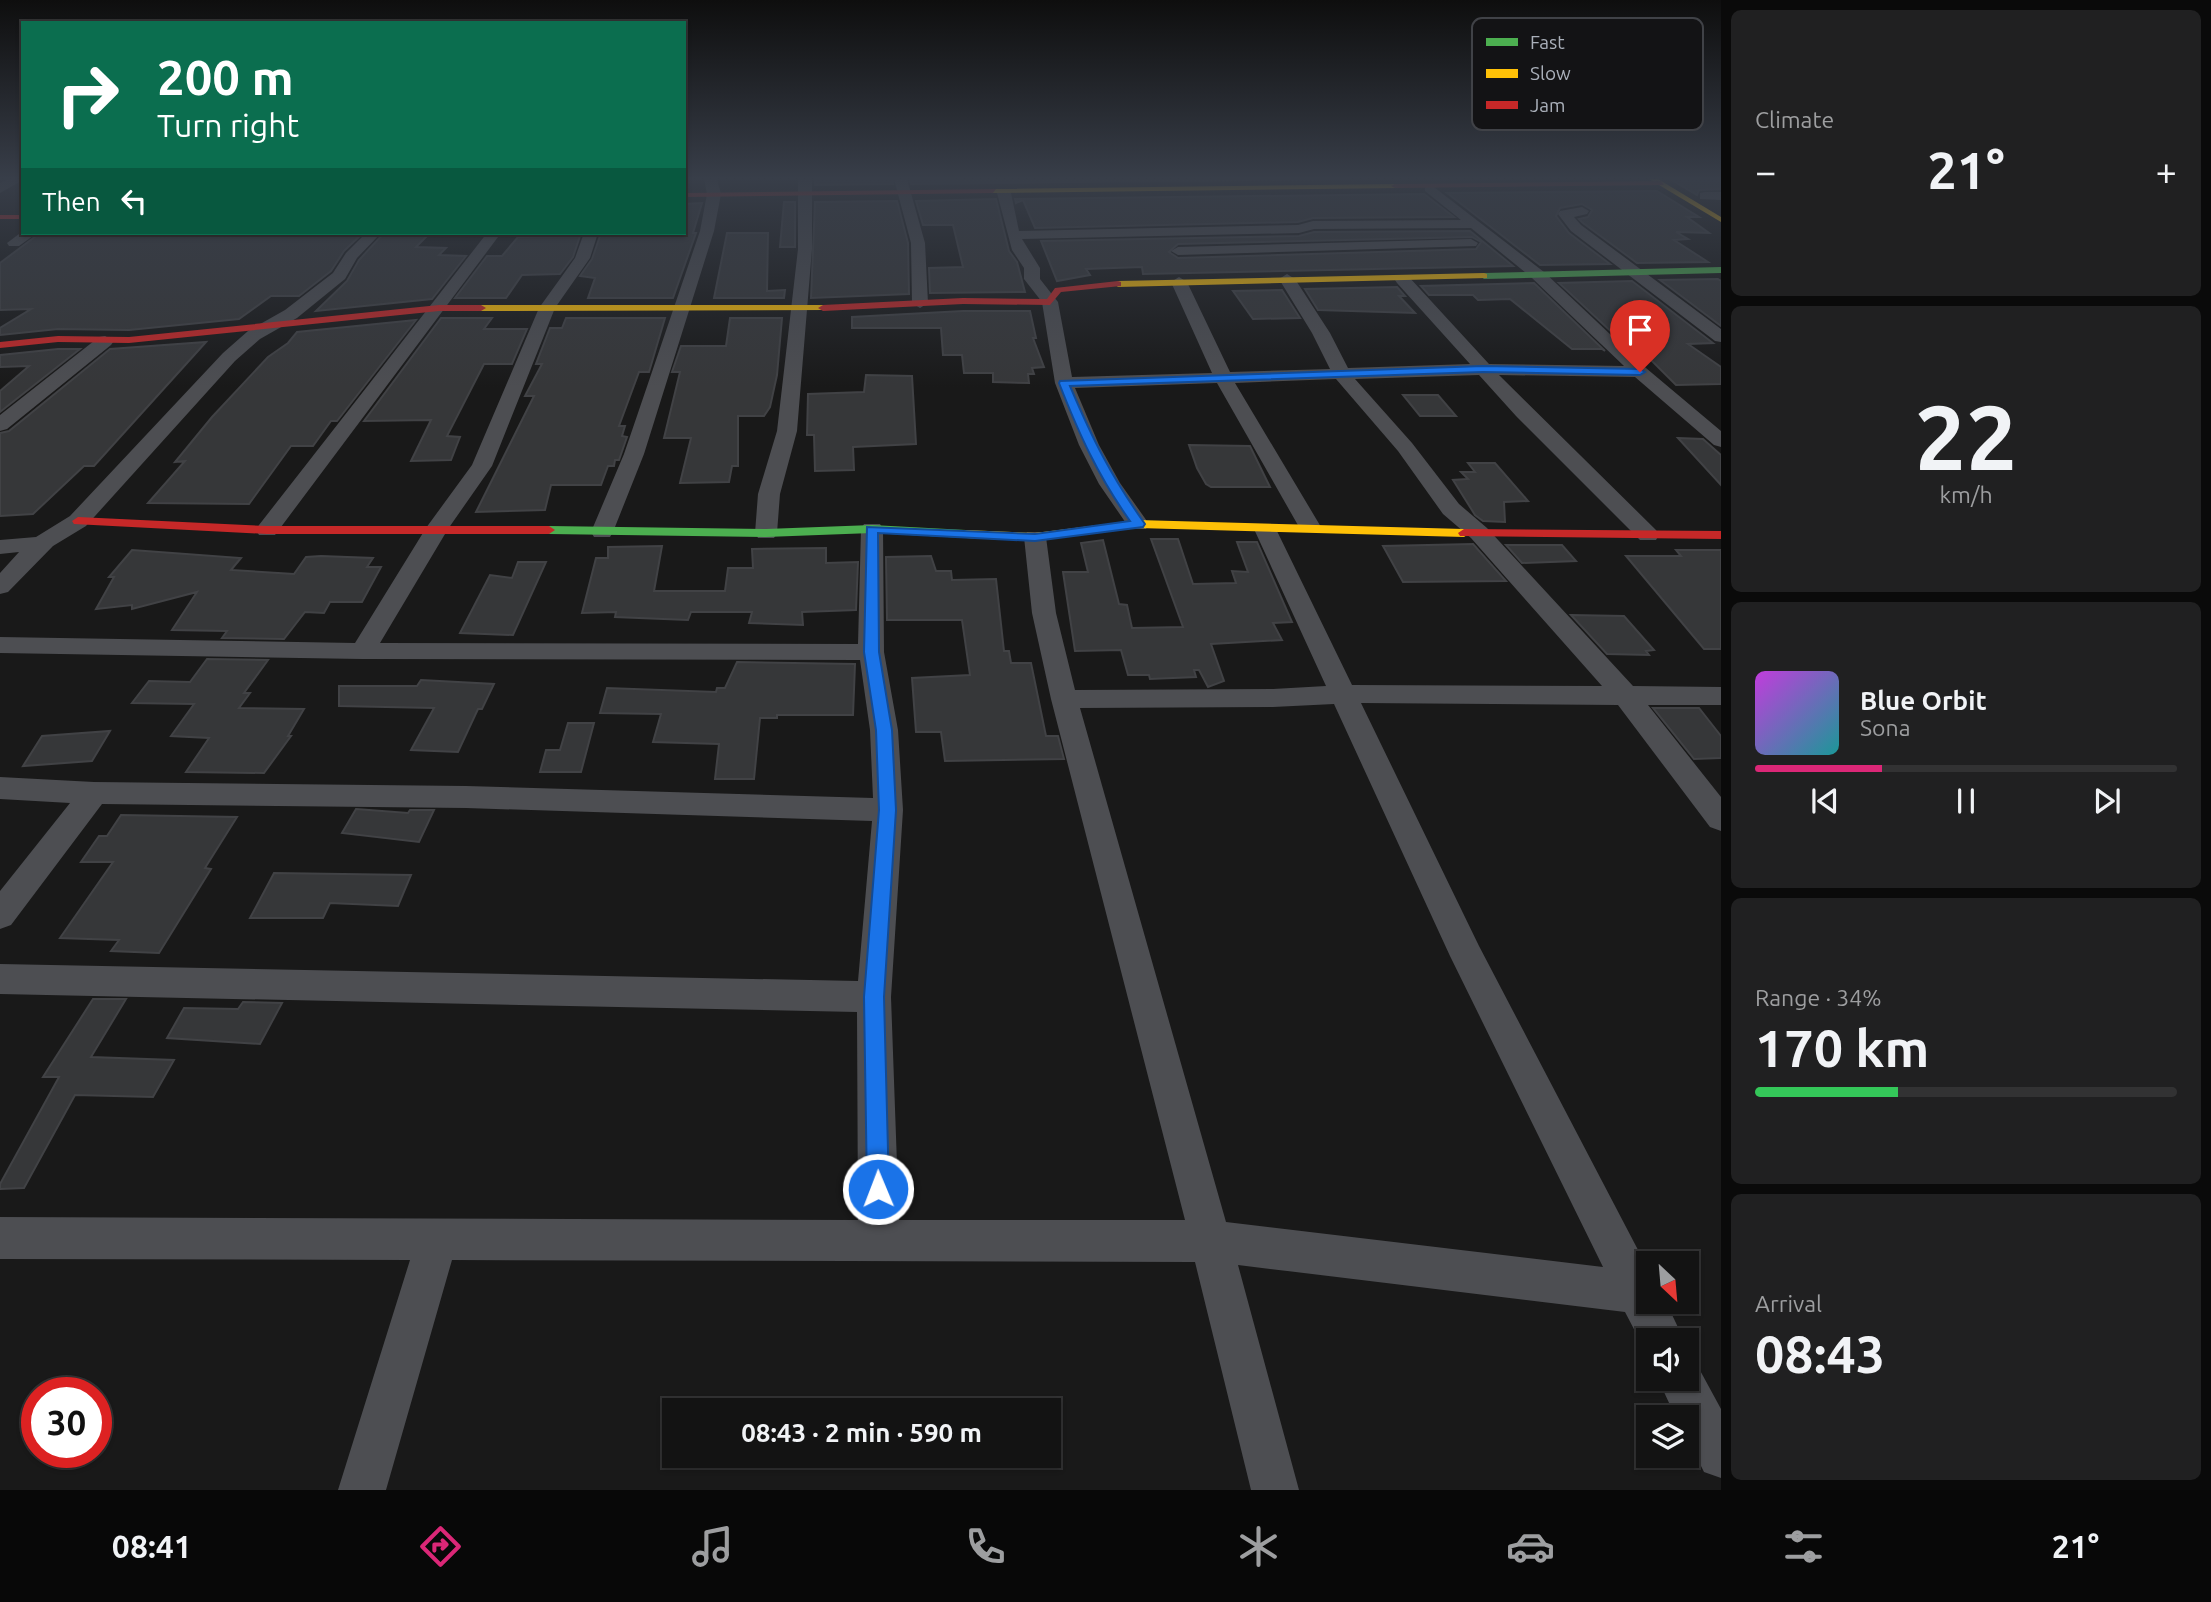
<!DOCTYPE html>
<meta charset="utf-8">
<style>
body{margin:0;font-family:Ubuntu,sans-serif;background:#202021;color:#f1f3f6;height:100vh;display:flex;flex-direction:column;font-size:26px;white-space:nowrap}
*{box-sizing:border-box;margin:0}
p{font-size:23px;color:#9d9ea0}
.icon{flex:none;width:38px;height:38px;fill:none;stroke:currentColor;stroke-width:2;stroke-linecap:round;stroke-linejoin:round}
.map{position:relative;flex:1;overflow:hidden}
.details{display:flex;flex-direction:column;gap:10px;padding:10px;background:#0a0a0a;width:490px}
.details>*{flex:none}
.hud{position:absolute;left:21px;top:21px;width:665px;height:214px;border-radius:0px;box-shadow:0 2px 5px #0004,0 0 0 2px #323233;background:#0b6e4f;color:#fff;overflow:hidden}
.needle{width:46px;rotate:154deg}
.controls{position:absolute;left:1636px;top:1251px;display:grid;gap:14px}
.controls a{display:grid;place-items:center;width:63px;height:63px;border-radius:0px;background:#131313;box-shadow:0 2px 5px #0004,0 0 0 2px #323233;font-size:35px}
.speed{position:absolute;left:21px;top:1377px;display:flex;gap:14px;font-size:35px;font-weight:700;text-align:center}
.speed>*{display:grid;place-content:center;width:91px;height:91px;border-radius:50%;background:#131313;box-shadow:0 2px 5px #0004,0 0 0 2px #323233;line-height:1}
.speed .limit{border:10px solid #d22;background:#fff;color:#111}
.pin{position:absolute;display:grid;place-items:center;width:60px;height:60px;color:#fff;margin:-72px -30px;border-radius:50% 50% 50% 0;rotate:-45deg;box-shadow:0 0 7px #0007}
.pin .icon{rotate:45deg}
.me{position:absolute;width:77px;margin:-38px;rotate:359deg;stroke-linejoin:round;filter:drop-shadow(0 0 5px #0008)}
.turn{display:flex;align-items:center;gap:24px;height:147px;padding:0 21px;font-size:32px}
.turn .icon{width:91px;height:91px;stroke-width:2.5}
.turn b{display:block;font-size:49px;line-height:60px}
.then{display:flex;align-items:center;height:66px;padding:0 21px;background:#0003;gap:14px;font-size:26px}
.big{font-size:52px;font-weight:600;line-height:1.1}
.details .widget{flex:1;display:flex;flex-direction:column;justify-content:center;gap:10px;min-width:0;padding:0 24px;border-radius:10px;background:#202021}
.details .dial{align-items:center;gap:0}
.dial b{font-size:91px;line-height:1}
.song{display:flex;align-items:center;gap:21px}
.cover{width:84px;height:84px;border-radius:10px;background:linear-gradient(135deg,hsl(290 70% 55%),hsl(180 70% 35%))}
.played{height:7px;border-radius:4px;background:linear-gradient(90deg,#db2777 30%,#323233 30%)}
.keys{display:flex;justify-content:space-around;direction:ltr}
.heat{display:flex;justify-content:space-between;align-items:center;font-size:38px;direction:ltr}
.charge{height:10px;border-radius:5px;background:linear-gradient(90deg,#34c759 34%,#323233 0)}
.trip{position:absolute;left:662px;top:1398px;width:399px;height:70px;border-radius:0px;background:#131313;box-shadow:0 2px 5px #0004,0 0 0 2px #323233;font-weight:600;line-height:70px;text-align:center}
.tabs{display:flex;height:112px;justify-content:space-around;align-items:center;background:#080808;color:#9d9ea0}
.tabs .icon{width:49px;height:49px}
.tabs .on{color:#db2777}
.tabs b{font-size:32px;color:#f1f3f6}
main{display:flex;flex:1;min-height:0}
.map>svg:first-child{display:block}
</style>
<main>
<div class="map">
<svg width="1721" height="1490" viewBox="0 0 1721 1490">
<rect width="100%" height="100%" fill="#191919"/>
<!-- building -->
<path fill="#363739" stroke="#414245" stroke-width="2" fill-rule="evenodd" d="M 815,179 L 892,179 L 893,184 L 815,185 Z
M 910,179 L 1023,181 L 1348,179 L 911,184 Z
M 1670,179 L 1721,179 L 1721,189 L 1699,190 L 1697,195 Z
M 1657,191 L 1699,217 L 1687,217 L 1709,233 L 1676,232 L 1688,239 L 1674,240 L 1708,262 L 1637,263 L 1583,223 L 1579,219 L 1588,217 L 1592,210 L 1582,204 L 1560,208 L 1556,216 L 1569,233 L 1610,264 L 1540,265 L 1447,193 Z
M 1424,194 L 1454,217 L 1313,218 L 1298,222 L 1035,228 L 1023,200 L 1016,203 L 1015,199 Z
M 996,199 L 1009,251 L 1017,262 L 1025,292 L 930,293 L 929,268 L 963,267 L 953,225 L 923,225 L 916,201 Z
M 897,201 L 908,243 L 909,294 L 811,298 L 815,202 Z
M 784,202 L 795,202 L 795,247 L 780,247 Z
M 702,203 L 693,233 L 696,233 L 673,298 L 588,298 L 595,278 L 580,276 L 592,259 L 600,236 L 614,235 L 615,233 L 684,233 L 684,204 Z
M 1470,231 L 1513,266 L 1143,274 L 1142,267 L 1086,269 L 1090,275 L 1057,281 L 1041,241 L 1299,236 L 1314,232 ZM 1472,237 L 1481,242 L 1476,249 L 1178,258 L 1169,252 L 1178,244 Z
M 40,233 L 184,233 L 182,236 L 217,233 L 363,233 L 344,251 L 331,271 L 299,296 L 271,296 L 239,319 L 129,330 L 58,329 L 0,335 L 0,328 L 31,309 L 0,310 L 0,263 Z
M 384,233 L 430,233 L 416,247 L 446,248 L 439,255 L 466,256 L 432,299 L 316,311 L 347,281 L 359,260 Z
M 727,233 L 768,233 L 767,291 L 785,290 L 784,298 L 714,298 Z
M 580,236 L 573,257 L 560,274 L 522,275 L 506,298 L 455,298 L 487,256 L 502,256 L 518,237 Z
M 1718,279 L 1721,281 L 1721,326 L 1660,280 Z
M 1632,281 L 1713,343 L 1688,344 L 1721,367 L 1721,384 L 1676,385 L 1642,351 L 1632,351 L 1559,283 Z
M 1534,283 L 1605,351 L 1602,349 L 1572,349 L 1510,299 L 1478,300 L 1473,295 L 1429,295 L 1421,286 Z
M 1397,287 L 1405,296 L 1399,296 L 1415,313 L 1318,310 L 1305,289 Z
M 1282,290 L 1300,318 L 1253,319 L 1233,291 Z
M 963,311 L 1030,311 L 1036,338 L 1033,338 L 1044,367 L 1032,368 L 1034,374 L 1028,374 L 1029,383 L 993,382 L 993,373 L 964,373 L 962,355 L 943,355 L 941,328 L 852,328 L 852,317 Z
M 441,318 L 492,318 L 484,329 L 527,329 L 512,364 L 484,364 L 447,436 L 460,437 L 451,460 L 411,461 L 431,420 L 364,421 Z
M 566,318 L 665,318 L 649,372 L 639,372 L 619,426 L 625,426 L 622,436 L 627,437 L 619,460 L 615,460 L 614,466 L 608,466 L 601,485 L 551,485 L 545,510 L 476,512 L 534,396 L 525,396 L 542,364 L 536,364 L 550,328 L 562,328 Z
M 730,318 L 782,318 L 777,375 L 770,407 L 764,416 L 738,416 L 738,466 L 732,466 L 729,482 L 680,483 L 691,438 L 664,438 L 680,372 L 672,372 L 681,346 L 726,346 Z
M 416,320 L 337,421 L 331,421 L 313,446 L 291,446 L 249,504 L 148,503 L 185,461 L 175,462 L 212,417 L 268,357 L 288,343 L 297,332 Z
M 206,342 L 94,466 L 84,466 L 33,514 L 0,516 L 0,433 L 9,431 L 110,349 Z
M 58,349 L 80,349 L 0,412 L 0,391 L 29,366 L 0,367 L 0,355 Z
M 866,375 L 912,376 L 916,444 L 853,447 L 854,470 L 815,471 L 814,435 L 807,435 L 808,394 L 864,392 Z
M 1403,395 L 1438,395 L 1456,416 L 1420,416 Z
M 1678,438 L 1703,439 L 1721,455 L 1721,485 Z
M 1189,445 L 1250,446 L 1270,487 L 1211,487 L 1206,484 L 1197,468 Z
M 1468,463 L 1495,463 L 1528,501 L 1504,502 L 1505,522 L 1483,521 L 1475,515 L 1453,480 L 1468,479 L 1461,472 L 1475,472 Z
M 1151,539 L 1178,539 L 1193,584 L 1236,583 L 1232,571 L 1248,572 L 1237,542 L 1257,542 L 1292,622 L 1273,623 L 1282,640 L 1211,644 L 1224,681 L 1208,687 L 1199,670 L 1194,670 L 1196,677 L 1150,679 L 1149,675 L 1128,675 L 1121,650 L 1075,651 L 1063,572 L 1088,572 L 1081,543 L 1103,540 L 1119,604 L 1127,605 L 1132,628 L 1183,627 Z
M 1473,544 L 1506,581 L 1403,582 L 1383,546 Z
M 1506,545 L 1562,545 L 1576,561 L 1522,563 Z
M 662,546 L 654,591 L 725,591 L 728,568 L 753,568 L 752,549 L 826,548 L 826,563 L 858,562 L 856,610 L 802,612 L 803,625 L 749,623 L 752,612 L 691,612 L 688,620 L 615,617 L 616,612 L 582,613 L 596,558 L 608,558 L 608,547 Z
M 132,550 L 241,558 L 231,570 L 294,574 L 306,557 L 321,556 L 373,558 L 367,567 L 381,567 L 362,602 L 330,602 L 324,613 L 305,612 L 284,639 L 222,638 L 227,631 L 172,630 L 197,592 L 132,609 L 132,605 L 96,609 L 114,577 L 109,577 Z
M 1676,550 L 1721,550 L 1721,649 L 1704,649 L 1626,556 L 1681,556 Z
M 931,556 L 936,571 L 951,571 L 952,580 L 996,579 L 1004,651 L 1009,651 L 1011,663 L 1031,663 L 1046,736 L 1058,736 L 1064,759 L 945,761 L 941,732 L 916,732 L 912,678 L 970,675 L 962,620 L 887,620 L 886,557 Z
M 518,562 L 546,562 L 513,635 L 460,633 L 490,575 L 512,578 Z
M 1571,615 L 1624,616 L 1654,650 L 1646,651 L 1649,655 L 1607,654 Z
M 207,659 L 268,660 L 244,693 L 250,693 L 239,708 L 304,709 L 288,736 L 291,736 L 264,773 L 186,772 L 209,738 L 171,736 L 194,704 L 132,703 L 149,681 L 190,682 Z
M 737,662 L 855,664 L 853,715 L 777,715 L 777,718 L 760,718 L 754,779 L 715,779 L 719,744 L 653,742 L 661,714 L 600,713 L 607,688 L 716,692 L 717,688 L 725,688 Z
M 421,680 L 494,684 L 482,709 L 478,709 L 458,752 L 411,750 L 434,708 L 339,706 L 339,686 L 417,686 Z
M 1653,708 L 1699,708 L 1721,736 L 1721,758 L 1694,759 Z
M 568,723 L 594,723 L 581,772 L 540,772 L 546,750 L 560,750 Z
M 110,731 L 92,761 L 23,766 L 42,736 Z
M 356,809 L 408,813 L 410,810 L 434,810 L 419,842 L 342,833 Z
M 121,815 L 237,817 L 205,868 L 211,869 L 159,953 L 111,951 L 119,940 L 60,938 L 113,862 L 81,862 L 99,836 L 107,836 Z
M 274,873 L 411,875 L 398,906 L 330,903 L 323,918 L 250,918 Z
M 93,999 L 126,999 L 91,1057 L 174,1060 L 153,1097 L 75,1095 L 24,1188 L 0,1189 L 0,1184 L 59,1077 L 43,1077 Z
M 243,1002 L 282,1003 L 260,1044 L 167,1038 L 184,1008 L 238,1009 Z"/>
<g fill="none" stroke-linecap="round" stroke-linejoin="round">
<!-- street -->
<path fill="#4d4e52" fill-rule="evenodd" d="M 8,179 L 23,180 L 0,193 L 0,183 Z
M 704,179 L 717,179 L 721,194 L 714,231 L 644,454 L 613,532 L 610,537 L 594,537 L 591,532 L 624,454 L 700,231 L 707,194 Z
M 798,179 L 812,179 L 812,249 L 797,431 L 780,494 L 777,533 L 774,538 L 758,538 L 755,533 L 758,494 L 777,431 L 798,249 Z
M 894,179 L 907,179 L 925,243 L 928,303 L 920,308 L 912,303 L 911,243 Z
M 1430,184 L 1544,272 L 1646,368 L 1721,431 L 1721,447 L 1714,445 L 1635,377 L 1499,375 L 1656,530 L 1659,535 L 1656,540 L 1640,540 L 1516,416 L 1479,375 L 1355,379 L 1412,443 L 1459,504 L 1487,528 L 1633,686 L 1721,687 L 1721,705 L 1648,705 L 1721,797 L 1721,831 L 1710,827 L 1618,705 L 1361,703 L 1479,946 L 1648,1269 L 1648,1302 L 1666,1302 L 1684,1340 L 1648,1340 L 1648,1356 L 1625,1312 L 1238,1265 L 1299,1490 L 1251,1490 L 1195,1262 L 452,1260 L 386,1490 L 338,1490 L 410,1260 L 0,1259 L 0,1217 L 858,1220 L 857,1012 L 0,994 L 0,964 L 858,981 L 872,821 L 466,808 L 102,804 L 11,925 L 0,929 L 0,891 L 70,803 L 0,799 L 0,777 L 94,782 L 466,786 L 873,798 L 870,730 L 860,660 L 362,659 L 0,653 L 0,637 L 355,643 L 426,528 L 472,465 L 539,308 L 575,258 L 584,233 L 598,233 L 590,258 L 555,308 L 492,466 L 448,529 L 380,643 L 858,644 L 861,529 L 864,524 L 880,524 L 883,529 L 884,652 L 898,730 L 903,810 L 891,997 L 899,1220 L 1185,1220 L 1051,699 L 1032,613 L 1024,537 L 1027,532 L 1043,532 L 1046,537 L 1056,613 L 1075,690 L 1273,689 L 1326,686 L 1254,529 L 1257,524 L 1273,524 L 1276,529 L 1352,685 L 1602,686 L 1471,538 L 1443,514 L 1398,451 L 1336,379 L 1235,383 L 1321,527 L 1318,532 L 1302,532 L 1299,527 L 1217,383 L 1075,388 L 1099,445 L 1120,483 L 1149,524 L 1146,529 L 1130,529 L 1099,484 L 1079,445 L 1055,383 L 1042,302 L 1024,279 L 1024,268 L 1012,250 L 997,193 L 1004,189 L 1011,193 L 1019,231 L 1298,225 L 1313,221 L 1461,220 L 1425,191 L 1425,185 ZM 1471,228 L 1532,278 L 1624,366 L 1489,364 L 1409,277 L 1397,277 L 1395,280 L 1397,283 L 1470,364 L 1348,368 L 1330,333 L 1295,279 L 1287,274 L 1279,279 L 1312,333 L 1330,369 L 1230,372 L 1187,282 L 1179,277 L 1171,282 L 1212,373 L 1072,377 L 1058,302 L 1040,279 L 1040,268 L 1022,239 L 1299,233 L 1314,229 ZM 1334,704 L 1450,956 L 1603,1267 L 1226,1222 L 1080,708 L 1273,707 Z
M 1705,192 L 1721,192 L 1721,200 L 1700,199 L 1700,193 Z
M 1582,207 L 1589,211 L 1587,214 L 1574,217 L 1581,225 L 1721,329 L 1721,342 L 1715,341 L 1571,231 L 1558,214 L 1560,211 Z
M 23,231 L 37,233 L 19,246 L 9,246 L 7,243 Z
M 366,233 L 381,233 L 357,258 L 345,279 L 297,318 L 260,339 L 235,361 L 86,526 L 53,546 L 8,592 L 0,594 L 0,573 L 19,552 L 0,554 L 0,540 L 36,537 L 70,516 L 223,353 L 248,331 L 285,310 L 333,273 L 346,253 Z
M 487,233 L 501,233 L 275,535 L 259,535 L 256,530 L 259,525 Z
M 1471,239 L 1478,243 L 1476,246 L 1178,255 L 1171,251 L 1178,247 Z
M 105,336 L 114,341 L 111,345 L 7,429 L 0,431 L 0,415 L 99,337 Z
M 1687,1360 L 1696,1363 L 1721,1409 L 1721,1478 L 1704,1472 L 1687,1438 L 1687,1418 L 1676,1418 L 1658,1379 L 1687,1379 Z"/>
<!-- fast -->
<path fill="#4caf50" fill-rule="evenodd" d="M 1721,267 L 1721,273 L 1484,279 L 1480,276 L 1484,273 Z
M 872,525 L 966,530 L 972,534 L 966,538 L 872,533 L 766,537 L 549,534 L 543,530 L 549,526 L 766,529 Z"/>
<!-- slow -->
<path fill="#ffc107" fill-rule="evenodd" d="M 1649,179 L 1658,179 L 1721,217 L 1721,222 Z
M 1395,184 L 1398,188 L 993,193 L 989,191 L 993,189 Z
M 1484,273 L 1487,274 L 1487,278 L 1118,287 L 1114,284 L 1118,281 Z
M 823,305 L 826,306 L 826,310 L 481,311 L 476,308 L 481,305 Z
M 1138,520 L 1464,529 L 1470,533 L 1464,537 L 1138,528 L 1035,541 L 966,538 L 960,534 L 966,530 L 1035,533 Z"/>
<!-- jam -->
<path fill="#c62828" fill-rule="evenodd" d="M 1661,181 L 1664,185 L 1395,188 L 1391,186 L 1395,184 Z
M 996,189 L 993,193 L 684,197 L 684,193 Z
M 0,215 L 23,215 L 23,219 L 0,219 Z
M 1118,281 L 1121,282 L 1121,286 L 1061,292 L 1050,305 L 963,304 L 823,311 L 818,308 L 823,305 L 963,298 L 1047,299 L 1055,288 Z
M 439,305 L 481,305 L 486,308 L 481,311 L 439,311 L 129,343 L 58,342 L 0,348 L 0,342 L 58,336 L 129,337 Z
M 78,517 L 267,526 L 549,526 L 555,530 L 549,534 L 267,534 L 74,524 L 72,521 Z
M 1464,529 L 1721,531 L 1721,539 L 1460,536 L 1458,533 Z"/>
</g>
<!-- sky -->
<linearGradient id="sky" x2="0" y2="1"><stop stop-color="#0e0e0e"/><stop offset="0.46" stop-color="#383e49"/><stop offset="1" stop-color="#383e49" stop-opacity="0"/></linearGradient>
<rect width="1721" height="387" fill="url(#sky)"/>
<!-- route -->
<path fill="#1a73e8" stroke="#114b97" stroke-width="2" d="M 1483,366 L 1640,369 L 1645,372 L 1640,375 L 1483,372 L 1070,386 C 1093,440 1111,476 1145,524 L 1143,527 L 1035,541 L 878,533 L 879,652 L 892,730 L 896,810 L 884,997 L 889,1189 L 886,1197 L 878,1200 L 870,1197 L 867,1189 L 864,997 L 879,810 L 876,730 L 864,652 L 867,527 L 1035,534 L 1130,521 C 1098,476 1079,434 1059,383 L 1060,381 Z"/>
<!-- legend -->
<rect x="1472" y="18" width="231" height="112" rx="10" fill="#131315" stroke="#404247" stroke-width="2"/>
<rect x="1486" y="38" width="32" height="8" fill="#4caf50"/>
<rect x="1486" y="69" width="32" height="9" fill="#ffc107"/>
<rect x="1486" y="101" width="32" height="8" fill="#c62828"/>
<g font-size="19" fill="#aab0ba">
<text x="1530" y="49">Fast</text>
<text x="1530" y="80">Slow</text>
<text x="1530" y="112">Jam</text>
</g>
</svg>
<div class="controls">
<a><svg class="needle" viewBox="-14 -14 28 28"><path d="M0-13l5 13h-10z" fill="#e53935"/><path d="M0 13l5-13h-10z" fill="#9d9ea0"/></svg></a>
<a><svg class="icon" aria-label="sound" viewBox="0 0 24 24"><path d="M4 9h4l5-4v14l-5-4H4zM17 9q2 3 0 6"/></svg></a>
<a><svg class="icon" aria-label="layers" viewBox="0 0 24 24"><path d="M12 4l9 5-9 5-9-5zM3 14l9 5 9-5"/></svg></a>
</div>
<div class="speed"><div class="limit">30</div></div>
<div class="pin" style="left:1640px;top:372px;background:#d93025"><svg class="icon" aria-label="arrive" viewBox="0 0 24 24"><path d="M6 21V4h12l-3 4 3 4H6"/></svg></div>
<svg class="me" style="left:878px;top:1189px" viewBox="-20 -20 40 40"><circle r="17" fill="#1a73e8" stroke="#fff" stroke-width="3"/><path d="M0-11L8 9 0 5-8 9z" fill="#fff"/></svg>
<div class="trip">08:43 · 2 min · 590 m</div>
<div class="hud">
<div class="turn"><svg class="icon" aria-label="right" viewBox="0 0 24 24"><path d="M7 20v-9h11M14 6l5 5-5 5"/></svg><div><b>200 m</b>Turn right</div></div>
<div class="then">Then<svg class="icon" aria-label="left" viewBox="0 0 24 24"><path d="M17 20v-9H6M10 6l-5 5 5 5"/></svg></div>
</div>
</div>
<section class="details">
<div class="widget"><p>Climate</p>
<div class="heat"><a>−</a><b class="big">21°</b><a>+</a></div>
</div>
<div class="widget dial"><b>22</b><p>km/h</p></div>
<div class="widget">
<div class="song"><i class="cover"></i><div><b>Blue Orbit</b><p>Sona</p></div></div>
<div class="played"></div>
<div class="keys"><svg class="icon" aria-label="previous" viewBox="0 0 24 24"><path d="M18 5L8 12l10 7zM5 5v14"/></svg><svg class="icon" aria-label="pause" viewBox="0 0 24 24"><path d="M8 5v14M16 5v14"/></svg><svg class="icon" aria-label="next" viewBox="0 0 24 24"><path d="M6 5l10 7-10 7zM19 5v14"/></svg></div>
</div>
<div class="widget"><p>Range · 34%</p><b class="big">170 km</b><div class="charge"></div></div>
<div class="widget"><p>Arrival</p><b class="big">08:43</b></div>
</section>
</main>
<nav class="tabs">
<b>08:41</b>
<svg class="icon on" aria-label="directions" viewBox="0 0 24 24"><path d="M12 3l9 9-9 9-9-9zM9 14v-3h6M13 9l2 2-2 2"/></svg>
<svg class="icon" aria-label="music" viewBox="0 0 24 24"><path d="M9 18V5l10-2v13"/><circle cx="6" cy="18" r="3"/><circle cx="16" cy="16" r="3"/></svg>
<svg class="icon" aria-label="phone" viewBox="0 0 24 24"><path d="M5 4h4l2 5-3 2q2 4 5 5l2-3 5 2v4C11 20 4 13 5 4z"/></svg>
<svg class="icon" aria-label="climate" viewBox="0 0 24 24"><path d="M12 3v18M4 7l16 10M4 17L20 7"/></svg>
<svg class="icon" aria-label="car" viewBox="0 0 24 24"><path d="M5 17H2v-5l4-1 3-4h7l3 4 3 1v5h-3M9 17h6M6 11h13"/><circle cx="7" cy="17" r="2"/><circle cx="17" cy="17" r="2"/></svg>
<svg class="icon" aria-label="filters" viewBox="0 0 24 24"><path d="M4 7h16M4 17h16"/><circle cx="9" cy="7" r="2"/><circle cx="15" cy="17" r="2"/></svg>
<b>21°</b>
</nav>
